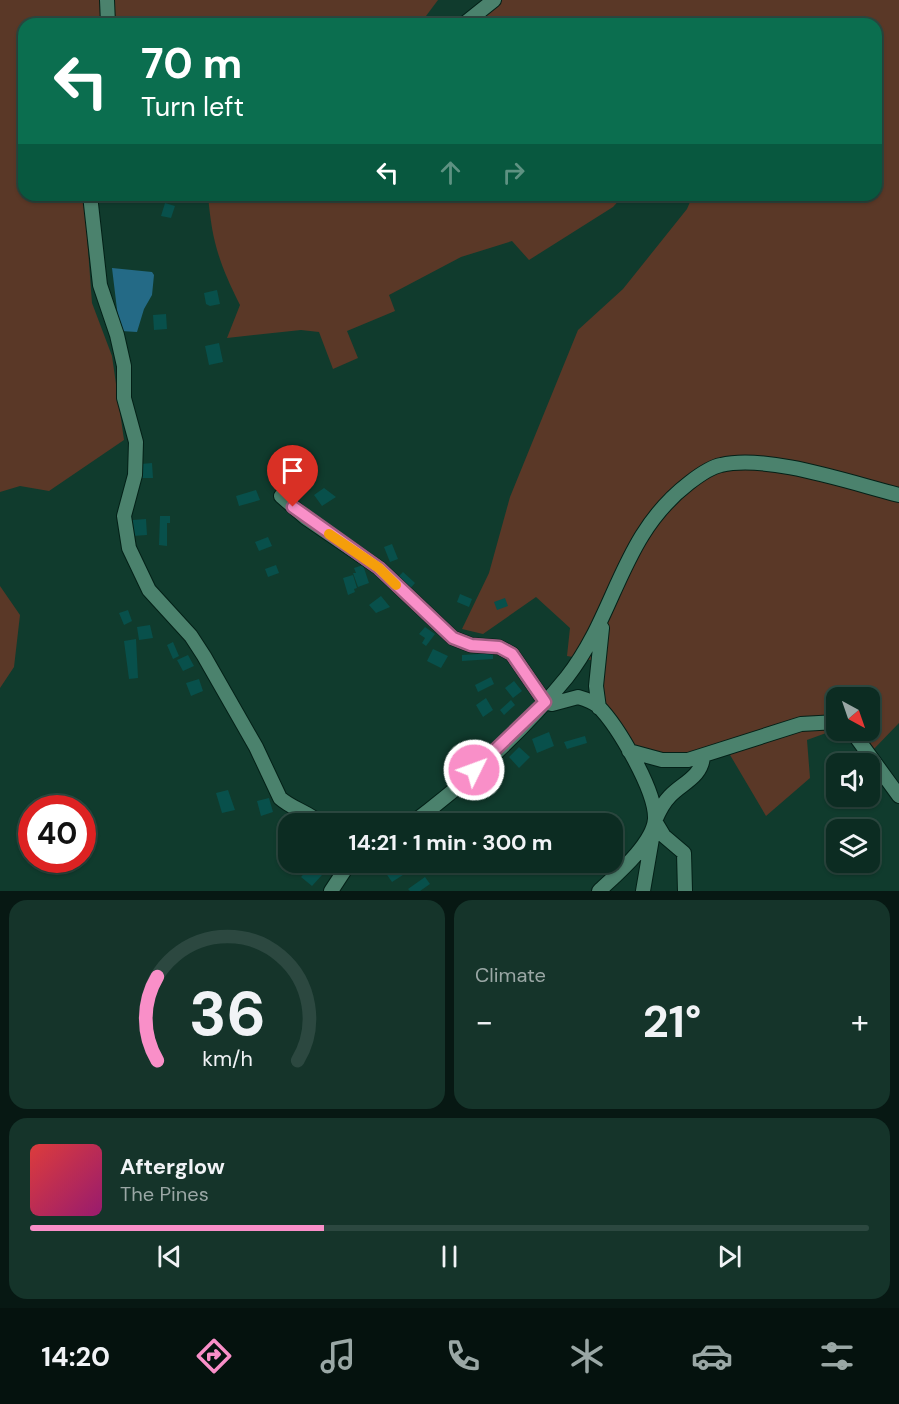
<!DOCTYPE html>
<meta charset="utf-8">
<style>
body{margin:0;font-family:"DM Sans",sans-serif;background:#15342a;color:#f1f3f6;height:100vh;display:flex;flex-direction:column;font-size:22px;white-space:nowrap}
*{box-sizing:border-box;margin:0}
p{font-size:20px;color:#9aa7a5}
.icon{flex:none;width:33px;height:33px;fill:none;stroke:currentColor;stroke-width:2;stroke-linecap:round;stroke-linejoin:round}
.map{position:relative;height:891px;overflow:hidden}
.panel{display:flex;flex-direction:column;gap:9px;padding:9px;background:#071813;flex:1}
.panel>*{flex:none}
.guide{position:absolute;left:18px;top:18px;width:864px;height:183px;border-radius:18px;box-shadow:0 2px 4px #0004,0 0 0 2px #2c4840;background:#0b6e4f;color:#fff;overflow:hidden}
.needle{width:39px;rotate:140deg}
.fabs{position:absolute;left:826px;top:687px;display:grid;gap:12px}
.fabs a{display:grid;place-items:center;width:54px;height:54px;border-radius:12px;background:#0c2c22;box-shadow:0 2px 4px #0004,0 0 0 2px #2c4840;font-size:30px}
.speed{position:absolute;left:18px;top:795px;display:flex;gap:12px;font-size:30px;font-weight:700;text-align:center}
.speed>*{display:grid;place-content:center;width:78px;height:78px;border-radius:50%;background:#0c2c22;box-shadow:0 2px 4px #0004,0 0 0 2px #2c4840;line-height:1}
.speed .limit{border:9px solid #d22;background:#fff;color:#111}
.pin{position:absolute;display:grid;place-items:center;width:51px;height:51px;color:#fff;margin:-62px -26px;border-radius:50% 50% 50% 0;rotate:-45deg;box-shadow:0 0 6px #0007}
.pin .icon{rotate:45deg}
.me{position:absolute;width:66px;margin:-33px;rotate:48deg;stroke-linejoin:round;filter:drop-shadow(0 0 4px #0008)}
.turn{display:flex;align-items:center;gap:21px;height:126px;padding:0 24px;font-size:27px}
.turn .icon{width:78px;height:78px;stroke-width:2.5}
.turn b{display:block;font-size:42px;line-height:51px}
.lanes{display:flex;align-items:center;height:57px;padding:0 24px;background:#0003;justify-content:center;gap:30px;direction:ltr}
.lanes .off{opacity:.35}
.big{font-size:45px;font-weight:700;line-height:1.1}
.panel .tile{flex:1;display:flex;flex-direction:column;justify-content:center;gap:9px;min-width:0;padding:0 21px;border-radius:18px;background:#15342a}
.panel .dial{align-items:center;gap:0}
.dial svg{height:156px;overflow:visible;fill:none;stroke:#2c4840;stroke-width:7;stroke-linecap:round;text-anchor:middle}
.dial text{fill:#f1f3f6;stroke:none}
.song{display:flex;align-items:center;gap:18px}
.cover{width:72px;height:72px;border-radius:9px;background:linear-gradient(135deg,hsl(0 70% 55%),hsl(320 70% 35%))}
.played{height:6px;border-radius:3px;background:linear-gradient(90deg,#f98fc8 35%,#2c4840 35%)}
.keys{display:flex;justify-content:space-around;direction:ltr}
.heat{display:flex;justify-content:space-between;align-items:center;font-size:33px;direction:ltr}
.panel .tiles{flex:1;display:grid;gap:9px;grid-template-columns:1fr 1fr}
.tile:last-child{grid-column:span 2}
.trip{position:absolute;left:278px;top:813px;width:345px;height:60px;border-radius:18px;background:#0c2c22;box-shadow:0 2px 4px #0004,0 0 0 2px #2c4840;font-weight:700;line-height:60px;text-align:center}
.tab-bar{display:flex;height:96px;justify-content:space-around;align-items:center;background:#05120e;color:#9aa7a5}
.tab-bar .icon{width:42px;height:42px}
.tab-bar .selected{color:#f98fc8}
.tab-bar b{font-size:27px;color:#f1f3f6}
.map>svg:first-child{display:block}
</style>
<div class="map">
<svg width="899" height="891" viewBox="0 0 899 891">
<rect width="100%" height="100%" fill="#103b2d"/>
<!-- green -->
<path fill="#5a3827" d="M 0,0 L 438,0 L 420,24 L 181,24 L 108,17 L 109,24 L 24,24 L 24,195 L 84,195 L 92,303 L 112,356 L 124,440 L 49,491 L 20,486 L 0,492 Z
M 501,0 L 899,0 L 899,723 L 871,752 L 857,731 L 870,730 L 870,698 L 837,698 L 837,729 L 807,740 L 810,778 L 766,816 L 723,743 L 668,763 L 643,763 L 605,707 L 596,661 L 567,656 L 570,628 L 536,597 L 483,634 L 462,629 L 489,573 L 510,497 L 578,330 L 623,289 L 687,209 L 693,195 L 876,195 L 876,24 L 470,24 Z
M 208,195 L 624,195 L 613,207 L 529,260 L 512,241 L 461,257 L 389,295 L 395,311 L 347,331 L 358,358 L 333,369 L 319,332 L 301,330 L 227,338 L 240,305 C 219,263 212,242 208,195 Z
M 0,586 L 20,615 L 14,667 L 0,688 Z"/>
<!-- water -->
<path fill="#246a86" d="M 112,268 L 152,272 L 154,275 L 152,295 L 144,309 L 137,332 L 121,331 L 119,326 Z"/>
<!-- building -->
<path fill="#08504b" d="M 165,203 L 175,206 L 171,218 L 161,216 Z
M 217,290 L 220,304 L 210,306 L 206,304 L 204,293 Z
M 166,314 L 167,329 L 154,330 L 153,315 Z
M 219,343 L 223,362 L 209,365 L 205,346 Z
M 152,463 L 153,478 L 142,478 L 141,464 Z
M 324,488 L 336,497 L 322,506 L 314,495 Z
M 256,490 L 260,500 L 239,506 L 236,496 Z
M 160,516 L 170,516 L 170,523 L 167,523 L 167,546 L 159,545 Z
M 146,519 L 147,535 L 133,536 L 132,520 Z
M 268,537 L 272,546 L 259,551 L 255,542 Z
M 392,544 L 398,559 L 390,562 L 384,547 Z
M 276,565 L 279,573 L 268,577 L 265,569 Z
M 363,565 L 369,583 L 358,587 L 353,573 L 356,573 L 354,568 Z
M 403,572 L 415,583 L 408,591 L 396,579 Z
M 353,575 L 357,588 L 354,589 L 355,592 L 348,595 L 343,578 Z
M 460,594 L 472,599 L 469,607 L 457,602 Z
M 381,596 L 390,607 L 376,613 L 369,605 Z
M 505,598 L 508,606 L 497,610 L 494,602 Z
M 128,610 L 132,621 L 124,625 L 119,613 Z
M 150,625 L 153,638 L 139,640 L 137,627 Z
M 425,627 L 435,634 L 426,646 L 422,643 L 425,638 L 419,634 Z
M 136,639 L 138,678 L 129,679 L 124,641 Z
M 173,642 L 179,656 L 173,659 L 167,645 Z
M 433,649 L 448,656 L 441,668 L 427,661 Z
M 493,653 L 493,659 L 462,661 L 462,655 Z
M 188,655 L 194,666 L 183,671 L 177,660 Z
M 491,677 L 494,684 L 478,692 L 475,685 Z
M 199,679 L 203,691 L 191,696 L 186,683 Z
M 514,681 L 522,691 L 513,698 L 505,688 Z
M 486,698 L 493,710 L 483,717 L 476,705 Z
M 511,700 L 515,705 L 504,715 L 500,710 Z
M 549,732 L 554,746 L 537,753 L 532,739 Z
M 585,736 L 587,743 L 567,749 L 564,742 Z
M 519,747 L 530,757 L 519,768 L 509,757 Z
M 228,790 L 235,810 L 222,813 L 216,793 Z
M 269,798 L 273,812 L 261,816 L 257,801 Z
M 392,862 L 400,862 L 406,873 L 392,882 L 383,869 Z
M 311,866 L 322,875 L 312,886 L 301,877 Z
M 425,877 L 430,884 L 420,891 L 410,891 L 408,889 Z"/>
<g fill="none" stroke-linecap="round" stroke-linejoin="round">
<!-- minor casing -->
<g stroke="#032017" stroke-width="16">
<path id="minor" d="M 107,0 L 108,24
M 464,24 L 494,0
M 90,195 L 100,285 L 117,335 L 124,366 L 124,398 L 136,442 L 135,475 L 124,516 L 129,548 L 149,590 L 191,636 L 204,656 L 256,747 L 280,798 C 292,809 309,812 321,824
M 281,496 L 306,518 L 379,568 L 453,638 L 471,645 L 499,647 L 512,654 L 545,702 L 552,704 L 578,697 C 585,699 592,701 598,706 C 618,726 656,791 655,819 C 653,844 616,875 599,891
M 599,708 L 596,686 L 602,628
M 851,730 L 899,796
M 629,751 L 662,760 L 688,760 L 801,724 L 837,722
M 655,821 L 664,836 L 684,853 L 685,891
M 411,824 C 467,782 523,731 567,677 C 617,613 620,536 689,483 C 698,476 710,467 721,465 C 768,454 851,483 899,495
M 331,891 L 350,862
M 643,891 L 655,821 C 659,811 663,803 670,796 C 682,783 702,777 703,756"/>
</g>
<!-- minor -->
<use href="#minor" stroke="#4b826d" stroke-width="14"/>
</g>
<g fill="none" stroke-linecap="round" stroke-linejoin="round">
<!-- route casing -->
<g stroke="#a25d82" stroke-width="15">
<path id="route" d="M 293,507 L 379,568 L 453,638 L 471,645 L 499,647 L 512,654 L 545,702 L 474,770"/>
</g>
<!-- route -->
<use href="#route" stroke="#f98fc8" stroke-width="10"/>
<!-- slow -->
<path stroke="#f59e0b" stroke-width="10" d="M 329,534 L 379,568 L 396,585"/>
</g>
</svg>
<div class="fabs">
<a><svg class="needle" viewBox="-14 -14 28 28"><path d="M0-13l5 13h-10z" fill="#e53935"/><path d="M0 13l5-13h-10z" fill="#9aa7a5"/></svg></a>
<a><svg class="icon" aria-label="sound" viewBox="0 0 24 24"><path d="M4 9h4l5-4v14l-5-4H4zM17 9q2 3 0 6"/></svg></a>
<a><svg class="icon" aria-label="layers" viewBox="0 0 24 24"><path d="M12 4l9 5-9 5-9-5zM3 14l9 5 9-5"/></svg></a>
</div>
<div class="speed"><div class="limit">40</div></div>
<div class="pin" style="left:293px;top:507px;background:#d93025"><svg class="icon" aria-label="arrive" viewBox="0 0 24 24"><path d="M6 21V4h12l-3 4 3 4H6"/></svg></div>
<svg class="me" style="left:474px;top:770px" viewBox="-20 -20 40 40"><circle r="17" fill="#f98fc8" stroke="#fff" stroke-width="3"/><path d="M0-11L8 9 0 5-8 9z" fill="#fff"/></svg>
<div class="trip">14:21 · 1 min · 300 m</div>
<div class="guide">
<div class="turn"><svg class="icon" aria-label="left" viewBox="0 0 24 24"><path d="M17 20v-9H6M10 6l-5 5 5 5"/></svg><div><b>70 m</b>Turn left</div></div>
<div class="lanes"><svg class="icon" aria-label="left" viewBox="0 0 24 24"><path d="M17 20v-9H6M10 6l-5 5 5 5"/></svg><svg class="icon off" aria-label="ahead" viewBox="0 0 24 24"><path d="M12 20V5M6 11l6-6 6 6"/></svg><svg class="icon off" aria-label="right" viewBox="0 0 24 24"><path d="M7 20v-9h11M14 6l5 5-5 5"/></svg></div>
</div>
</div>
<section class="panel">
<div class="tiles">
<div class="tile dial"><svg viewBox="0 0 100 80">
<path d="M14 69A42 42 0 1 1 86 69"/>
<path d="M14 69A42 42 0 0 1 14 26" stroke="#f98fc8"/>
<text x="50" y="56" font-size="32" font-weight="700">36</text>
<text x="50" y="72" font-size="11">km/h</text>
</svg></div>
<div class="tile"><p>Climate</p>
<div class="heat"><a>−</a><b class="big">21°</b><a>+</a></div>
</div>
<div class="tile">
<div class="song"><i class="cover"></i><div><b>Afterglow</b><p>The Pines</p></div></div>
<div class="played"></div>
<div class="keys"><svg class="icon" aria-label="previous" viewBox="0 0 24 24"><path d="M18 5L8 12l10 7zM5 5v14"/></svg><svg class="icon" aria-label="pause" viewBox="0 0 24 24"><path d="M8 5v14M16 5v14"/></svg><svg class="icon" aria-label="next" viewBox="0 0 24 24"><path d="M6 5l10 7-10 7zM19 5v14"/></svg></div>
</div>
</div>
</section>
<nav class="tab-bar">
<b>14:20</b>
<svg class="icon selected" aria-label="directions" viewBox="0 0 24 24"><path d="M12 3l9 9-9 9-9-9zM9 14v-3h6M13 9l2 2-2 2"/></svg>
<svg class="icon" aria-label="music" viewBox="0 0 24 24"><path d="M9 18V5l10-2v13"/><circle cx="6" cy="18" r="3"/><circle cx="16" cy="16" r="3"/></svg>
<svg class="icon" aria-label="phone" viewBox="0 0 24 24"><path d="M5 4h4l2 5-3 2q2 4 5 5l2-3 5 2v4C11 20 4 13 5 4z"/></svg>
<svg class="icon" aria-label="climate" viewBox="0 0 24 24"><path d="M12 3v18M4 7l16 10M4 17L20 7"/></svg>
<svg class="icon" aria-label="car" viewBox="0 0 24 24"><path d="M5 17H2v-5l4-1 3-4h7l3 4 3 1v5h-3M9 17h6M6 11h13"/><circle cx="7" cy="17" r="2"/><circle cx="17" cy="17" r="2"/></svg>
<svg class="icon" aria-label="filters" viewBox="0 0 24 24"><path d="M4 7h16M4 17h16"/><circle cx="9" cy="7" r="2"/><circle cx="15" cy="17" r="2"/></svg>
</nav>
